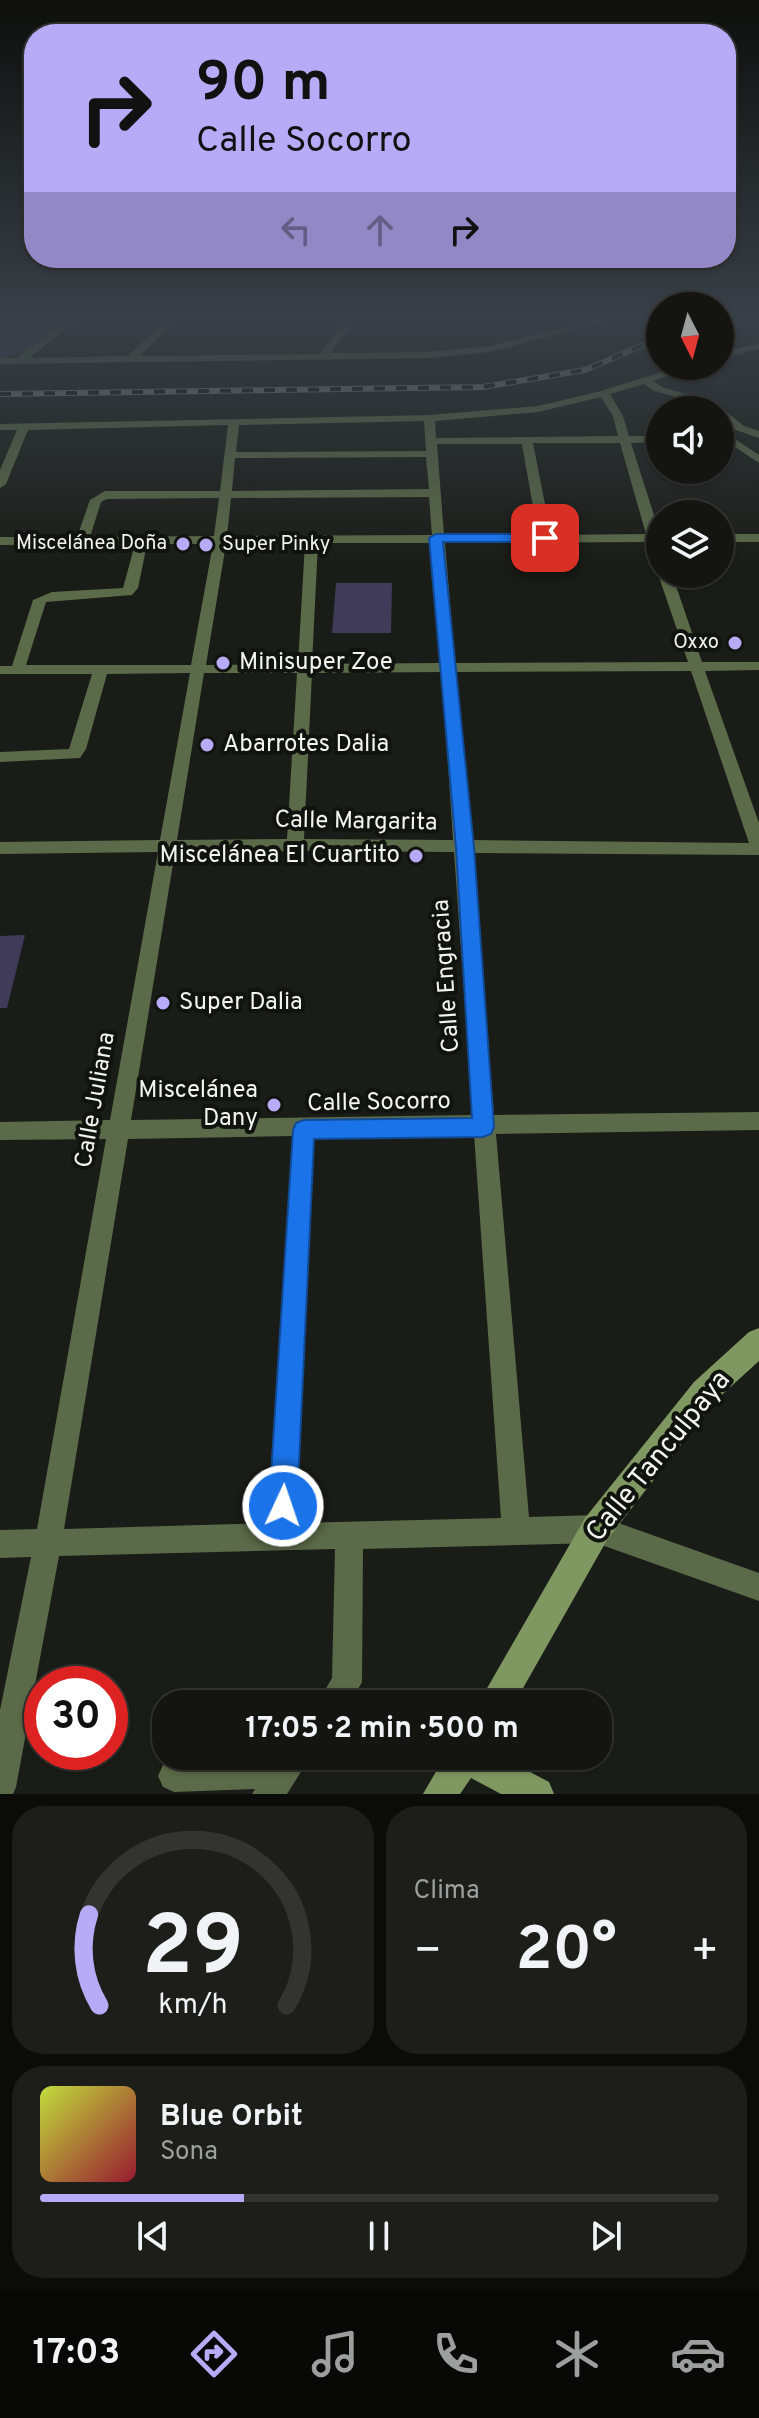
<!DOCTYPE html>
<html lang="es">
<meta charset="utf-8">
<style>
body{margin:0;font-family:Overpass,sans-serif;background:#1d1e1a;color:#f1f3f6;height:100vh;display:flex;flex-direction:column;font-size:30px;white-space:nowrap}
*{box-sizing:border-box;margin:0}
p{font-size:26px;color:#9d9f9f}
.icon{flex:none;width:44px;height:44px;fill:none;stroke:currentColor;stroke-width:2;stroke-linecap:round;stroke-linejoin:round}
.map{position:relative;height:1794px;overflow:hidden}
.panel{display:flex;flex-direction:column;gap:12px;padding:12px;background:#0b0c09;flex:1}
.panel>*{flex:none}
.banner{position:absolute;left:24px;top:24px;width:712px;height:244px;border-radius:32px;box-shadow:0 2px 6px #0004,0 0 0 2px #333431;background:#b7abf8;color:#111;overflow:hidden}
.needle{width:52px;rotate:174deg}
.controls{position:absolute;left:646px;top:292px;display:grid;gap:16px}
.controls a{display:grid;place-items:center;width:88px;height:88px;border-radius:50%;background:#141511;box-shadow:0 2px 6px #0004,0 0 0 2px #333431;font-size:40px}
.speed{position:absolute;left:24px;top:1666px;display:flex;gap:16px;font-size:40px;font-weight:700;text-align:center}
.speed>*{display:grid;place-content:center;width:104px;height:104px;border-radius:50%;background:#141511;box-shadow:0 2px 6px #0004,0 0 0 2px #333431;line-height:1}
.speed .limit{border:12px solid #d22;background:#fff;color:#111}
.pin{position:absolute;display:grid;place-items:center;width:68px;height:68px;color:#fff;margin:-34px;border-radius:16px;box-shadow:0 4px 12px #0006}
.me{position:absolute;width:88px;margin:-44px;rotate:3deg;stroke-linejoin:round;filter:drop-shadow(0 0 6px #0008)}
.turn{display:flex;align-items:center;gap:28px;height:168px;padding:0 40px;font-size:36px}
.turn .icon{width:104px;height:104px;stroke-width:2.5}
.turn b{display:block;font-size:56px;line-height:68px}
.lanes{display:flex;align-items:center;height:76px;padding:0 40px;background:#0003;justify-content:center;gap:40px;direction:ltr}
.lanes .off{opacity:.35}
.big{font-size:60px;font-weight:700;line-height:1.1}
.panel .tile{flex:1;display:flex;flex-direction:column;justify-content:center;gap:12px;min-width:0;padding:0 28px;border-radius:32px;background:#1d1e1a}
.panel .dial{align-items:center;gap:0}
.dial svg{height:208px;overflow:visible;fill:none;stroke:#333431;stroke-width:7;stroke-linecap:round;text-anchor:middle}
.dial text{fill:#f1f3f6;stroke:none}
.song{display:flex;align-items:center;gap:24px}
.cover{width:96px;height:96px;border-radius:12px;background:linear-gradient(135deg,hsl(70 70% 55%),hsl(350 70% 35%))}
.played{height:8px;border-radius:4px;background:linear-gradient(90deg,#b7abf8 30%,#333431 30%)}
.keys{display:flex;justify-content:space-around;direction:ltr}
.heat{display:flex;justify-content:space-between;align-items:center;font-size:44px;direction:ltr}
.panel .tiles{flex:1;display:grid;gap:12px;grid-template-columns:1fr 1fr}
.tile:last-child{grid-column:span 2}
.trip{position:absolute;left:152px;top:1690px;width:460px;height:80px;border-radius:32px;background:#141511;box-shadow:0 2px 6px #0004,0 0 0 2px #333431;font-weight:700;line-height:80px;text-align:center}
.menu{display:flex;height:128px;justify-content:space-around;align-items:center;background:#080807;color:#9d9f9f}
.menu .icon{width:56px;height:56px}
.menu .current{color:#b7abf8}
.menu b{font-size:36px;color:#f1f3f6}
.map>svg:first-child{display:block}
</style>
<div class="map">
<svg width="759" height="1794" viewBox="0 0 759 1794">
<rect width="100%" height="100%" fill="#1a1c17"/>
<!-- green -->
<path fill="#3f3b58" d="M 0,316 L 71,316 L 27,350 L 0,360 Z
M 336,583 L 392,583 L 391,633 L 332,633 Z
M 25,935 L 7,1008 L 0,1008 L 0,936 Z"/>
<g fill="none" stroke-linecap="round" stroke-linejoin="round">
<!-- street -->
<path fill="#5b6a48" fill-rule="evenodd" d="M 72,316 L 83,316 L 29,358 L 128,356 L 170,316 L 180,316 L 140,356 L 320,354 L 349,316 L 359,316 L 331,353 L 429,352 L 490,346 L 610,316 L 625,316 L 490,352 L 429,358 L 0,364 L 0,358 L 16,358 Z
M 759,343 L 759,349 L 720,359 L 720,353 Z
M 681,366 L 696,366 L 653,381 L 662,387 L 715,403 L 715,407 L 654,391 L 644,384 L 610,394 L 623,416 L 629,436 L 660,436 L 660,442 L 631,443 L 660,534 L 660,565 L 654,561 L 648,542 L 445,543 L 455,663 L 688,662 L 658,574 L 660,572 L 660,574 L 672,574 L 702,662 L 759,662 L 759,670 L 705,671 L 759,823 L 759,855 L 472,853 L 494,1115 L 759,1112 L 759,1130 L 496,1134 L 529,1517 L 596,1515 L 759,1573 L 759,1601 L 596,1543 L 363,1549 L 362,1682 L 350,1704 L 317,1704 L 332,1678 L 335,1549 L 59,1556 L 16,1787 L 13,1794 L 0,1794 L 0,1710 L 31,1557 L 0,1558 L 0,1530 L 37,1529 L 106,1139 L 0,1140 L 0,1122 L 110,1120 L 158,852 L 0,854 L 0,842 L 160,840 L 190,673 L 107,674 L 86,749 L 80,758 L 0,762 L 0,752 L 69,749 L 92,674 L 0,674 L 0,666 L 12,666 L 33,600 L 52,592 L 123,588 L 135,544 L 0,545 L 0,537 L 77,537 L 90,500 L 105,491 L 220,491 L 228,425 L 28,430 L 6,484 L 0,488 L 0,470 L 17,430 L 0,430 L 0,424 L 429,415 L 538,406 L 601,391 ZM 601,397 L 613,416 L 618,436 L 436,438 L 435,421 L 538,412 ZM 424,421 L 426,451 L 236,452 L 239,425 ZM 533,443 L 620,443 L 646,534 L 551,535 ZM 437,444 L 522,444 L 538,535 L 444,535 ZM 426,457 L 429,489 L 232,491 L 235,458 ZM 429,497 L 432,535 L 227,536 L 231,498 ZM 219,498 L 214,536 L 90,537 L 101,502 L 107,499 ZM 305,543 L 298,664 L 206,665 L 226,544 ZM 318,543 L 432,543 L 441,663 L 312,664 ZM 147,544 L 213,544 L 191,665 L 26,665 L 46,602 L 132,595 L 138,588 ZM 691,671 L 749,843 L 471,840 L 456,672 ZM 442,672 L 453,840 L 304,839 L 312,673 ZM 204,673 L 297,673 L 287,839 L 177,840 ZM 295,851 L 454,852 L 473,1115 L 131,1120 L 175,852 ZM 474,1134 L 501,1518 L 296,1523 L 314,1136 ZM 293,1136 L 269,1523 L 64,1529 L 128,1139 Z
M 716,410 L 724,410 L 744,426 L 759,431 L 759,438 L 736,430 L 720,417 L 720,410 Z
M 729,435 L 759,455 L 759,463 L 725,440 L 723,438 Z
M 720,534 L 759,534 L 759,542 L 720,542 Z
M 311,1756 L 287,1794 L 252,1794 L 255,1789 L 174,1792 L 163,1787 L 158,1776 L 163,1765 L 174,1760 Z"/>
<!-- secondary -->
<path fill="#7f9760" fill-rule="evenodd" d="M 759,1328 L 759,1361 L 714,1402 L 607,1540 L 514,1704 L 478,1704 L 585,1518 L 694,1382 L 749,1332 Z
M 445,1756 L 500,1756 L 549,1782 L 554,1794 L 501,1794 L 471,1778 L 460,1794 L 423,1794 Z"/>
<!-- rail casing -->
<g stroke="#7f817d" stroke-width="6">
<path id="rail" d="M 720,325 L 759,322
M 0,394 L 483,387 L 585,370 L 660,338"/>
</g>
<!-- rail -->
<use href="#rail" stroke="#11130e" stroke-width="4" stroke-dasharray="11" stroke-linecap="butt"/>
</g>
<!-- sky -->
<linearGradient id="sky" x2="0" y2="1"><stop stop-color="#0e0f0d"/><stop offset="0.56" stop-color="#384047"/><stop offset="1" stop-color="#384047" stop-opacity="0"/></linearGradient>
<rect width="759" height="567" fill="url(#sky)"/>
<!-- route -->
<path fill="#1a73e8" stroke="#114b97" stroke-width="2" d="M 436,534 L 545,534 L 551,538 L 545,542 L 443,542 L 474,848 L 494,1127 L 491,1134 L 483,1137 L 314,1139 L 297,1506 L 293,1515 L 283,1519 L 274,1515 L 269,1506 L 293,1130 L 296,1123 L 304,1120 L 472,1118 L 456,848 L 429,538 Z"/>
<!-- markers -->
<g fill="#b7abf8" stroke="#11130e" stroke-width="3">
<circle cx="183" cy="544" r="8"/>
<circle cx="206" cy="545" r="8"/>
<circle cx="735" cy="643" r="8"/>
<circle cx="223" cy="663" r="8"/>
<circle cx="207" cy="745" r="8"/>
<circle cx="416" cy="856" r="8"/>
<circle cx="163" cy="1003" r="8"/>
<circle cx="274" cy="1105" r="8"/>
</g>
<g text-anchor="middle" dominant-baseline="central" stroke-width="8" stroke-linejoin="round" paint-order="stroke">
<!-- far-poi labels -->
<g font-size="20" fill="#f2f4f0" stroke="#11130e" text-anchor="end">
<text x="167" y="544">Miscelánea Doña</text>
<text x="222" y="545" text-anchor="start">Super Pinky</text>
<text x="719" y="643">Oxxo</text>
</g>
<!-- poi labels -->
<g font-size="24" fill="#f2f4f0" stroke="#11130e" text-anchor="start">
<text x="239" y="663">Minisuper Zoe</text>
<text x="223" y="745">Abarrotes Dalia</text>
<text x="400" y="856" text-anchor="end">Miscelánea El Cuartito</text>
<text x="179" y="1003">Super Dalia</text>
<text x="258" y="1091" text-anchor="end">Miscelánea<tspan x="258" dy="28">Dany</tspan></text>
</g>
<!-- street labels -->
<g font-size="24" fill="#f2f4f0" stroke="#11130e">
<text transform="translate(356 822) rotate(1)">Calle Margarita</text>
<text transform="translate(447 976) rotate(-94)">Calle Engracia</text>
<text transform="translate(96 1100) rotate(-80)">Calle Juliana</text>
<text transform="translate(379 1103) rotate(-1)">Calle Socorro</text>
</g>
<!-- near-street labels -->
<g font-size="28" fill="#f2f4f0" stroke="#11130e">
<text transform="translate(659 1457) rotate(-51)">Calle Tanculpaya</text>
</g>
</g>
</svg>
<div class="controls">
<a><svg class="needle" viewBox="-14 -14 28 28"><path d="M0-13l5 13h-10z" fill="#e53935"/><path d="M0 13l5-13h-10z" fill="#9d9f9f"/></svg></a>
<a><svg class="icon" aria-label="sound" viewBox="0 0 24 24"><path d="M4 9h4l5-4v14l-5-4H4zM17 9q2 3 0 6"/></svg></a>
<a><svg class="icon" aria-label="layers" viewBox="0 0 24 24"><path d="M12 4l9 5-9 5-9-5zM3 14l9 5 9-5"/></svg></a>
</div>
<div class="speed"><div class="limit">30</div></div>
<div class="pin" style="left:545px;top:538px;background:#d93025"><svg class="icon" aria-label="arrive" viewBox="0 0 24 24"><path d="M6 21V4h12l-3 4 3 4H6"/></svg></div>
<svg class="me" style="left:283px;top:1506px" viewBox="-20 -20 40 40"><circle r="17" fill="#1a73e8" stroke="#fff" stroke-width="3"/><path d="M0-11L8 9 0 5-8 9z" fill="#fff"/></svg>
<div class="trip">17:05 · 2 min · 500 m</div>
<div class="banner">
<div class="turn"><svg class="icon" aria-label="right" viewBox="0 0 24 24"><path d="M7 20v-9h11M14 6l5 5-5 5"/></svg><div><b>90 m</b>Calle Socorro</div></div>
<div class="lanes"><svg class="icon off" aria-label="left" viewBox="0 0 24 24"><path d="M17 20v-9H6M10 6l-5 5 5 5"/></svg><svg class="icon off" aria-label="ahead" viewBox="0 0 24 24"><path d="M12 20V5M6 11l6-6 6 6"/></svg><svg class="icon" aria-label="right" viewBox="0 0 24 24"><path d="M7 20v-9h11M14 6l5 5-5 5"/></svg></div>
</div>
</div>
<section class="panel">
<div class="tiles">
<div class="tile dial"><svg viewBox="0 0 100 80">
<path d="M14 69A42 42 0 1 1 86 69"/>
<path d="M14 69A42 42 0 0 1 10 34" stroke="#b7abf8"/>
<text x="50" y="56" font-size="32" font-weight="700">29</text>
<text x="50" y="72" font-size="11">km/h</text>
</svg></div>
<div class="tile"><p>Clima</p>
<div class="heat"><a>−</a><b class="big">20°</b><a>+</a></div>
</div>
<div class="tile">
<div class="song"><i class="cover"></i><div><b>Blue Orbit</b><p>Sona</p></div></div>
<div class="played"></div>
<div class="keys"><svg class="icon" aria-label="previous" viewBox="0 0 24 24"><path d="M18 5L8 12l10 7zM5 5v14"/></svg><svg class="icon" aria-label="pause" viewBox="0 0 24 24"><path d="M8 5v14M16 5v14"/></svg><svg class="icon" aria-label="next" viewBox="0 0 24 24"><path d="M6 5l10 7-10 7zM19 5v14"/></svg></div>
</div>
</div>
</section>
<nav class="menu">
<b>17:03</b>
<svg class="icon current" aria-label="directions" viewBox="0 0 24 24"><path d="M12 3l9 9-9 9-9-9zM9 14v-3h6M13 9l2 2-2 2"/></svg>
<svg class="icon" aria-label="music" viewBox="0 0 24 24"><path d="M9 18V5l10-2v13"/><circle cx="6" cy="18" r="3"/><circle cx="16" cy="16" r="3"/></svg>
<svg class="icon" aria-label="phone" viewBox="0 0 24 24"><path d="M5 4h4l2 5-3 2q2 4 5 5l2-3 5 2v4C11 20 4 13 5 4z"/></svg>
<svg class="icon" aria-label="climate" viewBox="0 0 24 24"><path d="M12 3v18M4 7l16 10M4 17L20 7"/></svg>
<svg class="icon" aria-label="car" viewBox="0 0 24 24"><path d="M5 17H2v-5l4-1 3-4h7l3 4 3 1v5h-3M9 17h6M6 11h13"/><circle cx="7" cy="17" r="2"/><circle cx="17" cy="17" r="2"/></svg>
</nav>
